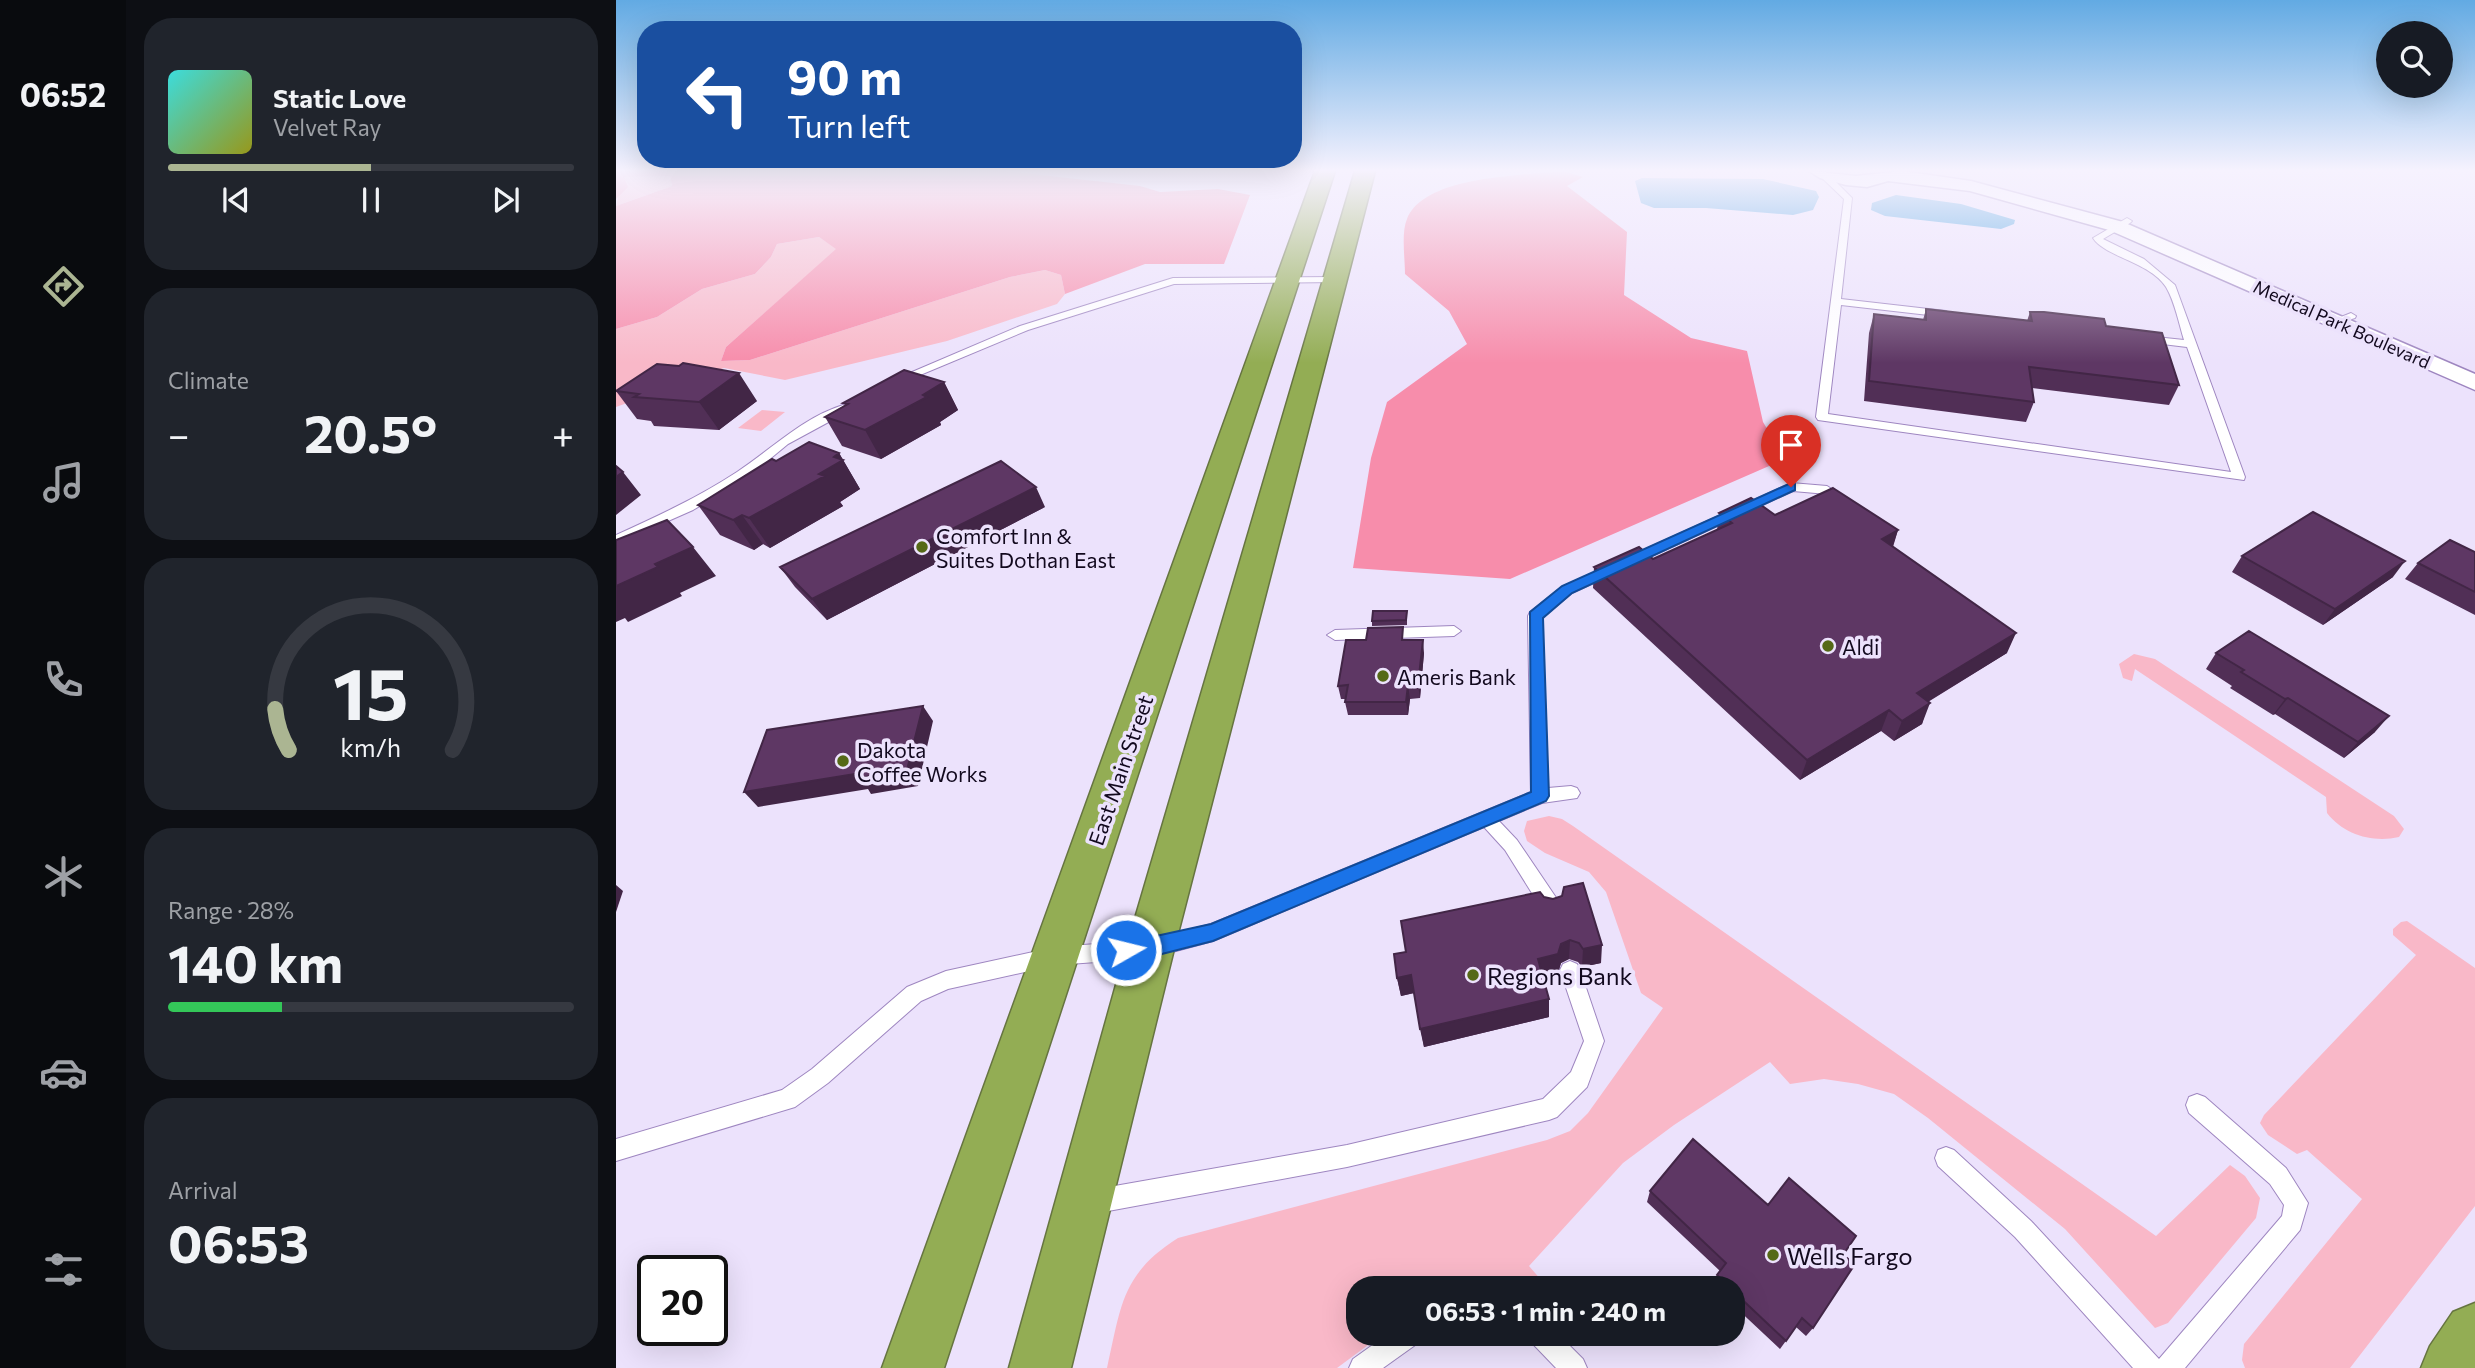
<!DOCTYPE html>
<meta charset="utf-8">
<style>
body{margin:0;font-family:Commissioner,sans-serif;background:#20242c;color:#f1f3f6;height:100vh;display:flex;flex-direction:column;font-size:26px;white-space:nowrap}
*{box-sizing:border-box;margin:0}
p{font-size:23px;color:#9ea1a6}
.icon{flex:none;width:38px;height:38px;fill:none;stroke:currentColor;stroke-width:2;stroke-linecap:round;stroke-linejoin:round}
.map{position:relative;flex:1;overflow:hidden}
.panel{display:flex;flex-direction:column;gap:18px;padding:18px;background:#0d0f14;width:490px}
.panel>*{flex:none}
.top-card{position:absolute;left:21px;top:21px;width:665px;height:147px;border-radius:28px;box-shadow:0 7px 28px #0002;background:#1a4fa0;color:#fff;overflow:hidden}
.tools{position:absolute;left:1760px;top:21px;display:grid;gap:14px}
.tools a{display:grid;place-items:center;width:77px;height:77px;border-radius:50%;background:#171b24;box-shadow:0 7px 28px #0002;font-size:35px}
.speed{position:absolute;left:21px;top:1255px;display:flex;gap:14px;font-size:35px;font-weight:700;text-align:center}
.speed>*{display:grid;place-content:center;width:91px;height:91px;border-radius:50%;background:#171b24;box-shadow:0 7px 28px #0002;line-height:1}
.speed .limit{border:4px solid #111;border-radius:10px;background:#fff;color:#111}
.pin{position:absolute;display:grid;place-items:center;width:60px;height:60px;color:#fff;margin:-72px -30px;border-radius:50% 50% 50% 0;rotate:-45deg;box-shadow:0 0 7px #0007}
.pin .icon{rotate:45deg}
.me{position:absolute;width:77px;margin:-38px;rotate:82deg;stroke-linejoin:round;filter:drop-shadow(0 0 5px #0008)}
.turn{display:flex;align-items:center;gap:24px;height:147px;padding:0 35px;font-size:32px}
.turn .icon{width:91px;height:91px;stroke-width:2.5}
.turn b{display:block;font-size:49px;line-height:60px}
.big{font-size:52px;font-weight:700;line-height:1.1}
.panel .card{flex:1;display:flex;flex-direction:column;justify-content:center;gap:10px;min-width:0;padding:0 24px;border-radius:28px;background:#20242c}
.panel .dial{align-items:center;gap:0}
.dial svg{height:182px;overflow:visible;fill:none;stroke:#363941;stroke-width:7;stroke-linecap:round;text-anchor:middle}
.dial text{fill:#f1f3f6;stroke:none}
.song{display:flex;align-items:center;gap:21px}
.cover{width:84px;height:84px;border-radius:10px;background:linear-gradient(135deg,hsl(180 70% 55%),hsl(60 70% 35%))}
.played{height:7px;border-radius:4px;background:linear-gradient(90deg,#abb592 50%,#363941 50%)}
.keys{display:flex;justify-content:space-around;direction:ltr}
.heat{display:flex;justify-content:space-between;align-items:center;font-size:38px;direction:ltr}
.charge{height:10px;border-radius:5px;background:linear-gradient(90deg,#34c759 28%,#363941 0)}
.trip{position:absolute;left:730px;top:1276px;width:399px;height:70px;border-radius:28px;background:#171b24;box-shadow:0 7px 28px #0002;font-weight:700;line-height:70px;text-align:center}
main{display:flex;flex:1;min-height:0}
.tabs{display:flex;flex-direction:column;width:126px;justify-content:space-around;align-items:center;background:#090b0e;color:#9ea1a6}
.tabs .icon{width:49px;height:49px}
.tabs .current{color:#abb592}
.tabs b{font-size:32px;color:#f1f3f6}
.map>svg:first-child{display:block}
</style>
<main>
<nav class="tabs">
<b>06:52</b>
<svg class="icon current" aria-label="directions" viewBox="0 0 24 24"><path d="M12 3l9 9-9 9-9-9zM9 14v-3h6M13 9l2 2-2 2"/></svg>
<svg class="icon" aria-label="music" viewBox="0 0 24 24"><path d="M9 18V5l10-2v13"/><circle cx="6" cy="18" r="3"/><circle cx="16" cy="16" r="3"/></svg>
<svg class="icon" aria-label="phone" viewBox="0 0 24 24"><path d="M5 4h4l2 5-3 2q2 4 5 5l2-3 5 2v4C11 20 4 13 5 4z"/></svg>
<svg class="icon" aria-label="climate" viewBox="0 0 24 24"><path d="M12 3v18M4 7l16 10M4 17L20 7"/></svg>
<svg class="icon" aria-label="car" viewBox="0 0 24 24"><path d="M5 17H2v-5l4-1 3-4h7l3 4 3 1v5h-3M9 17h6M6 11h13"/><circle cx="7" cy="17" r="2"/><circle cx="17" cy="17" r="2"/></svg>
<svg class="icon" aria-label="filters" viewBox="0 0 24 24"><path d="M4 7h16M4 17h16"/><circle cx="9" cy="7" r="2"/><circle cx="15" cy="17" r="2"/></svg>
</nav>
<section class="panel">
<div class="card">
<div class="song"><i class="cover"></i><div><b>Static Love</b><p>Velvet Ray</p></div></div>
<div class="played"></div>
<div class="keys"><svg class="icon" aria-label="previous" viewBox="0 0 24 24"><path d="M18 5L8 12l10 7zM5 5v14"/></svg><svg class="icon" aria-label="pause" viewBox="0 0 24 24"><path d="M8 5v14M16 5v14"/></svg><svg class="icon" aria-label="next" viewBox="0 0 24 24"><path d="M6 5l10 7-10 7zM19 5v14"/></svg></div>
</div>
<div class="card"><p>Climate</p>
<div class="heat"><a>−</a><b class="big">20.5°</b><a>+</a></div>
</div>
<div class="card dial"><svg viewBox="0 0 100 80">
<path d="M14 69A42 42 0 1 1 86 69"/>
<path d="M14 69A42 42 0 0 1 8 51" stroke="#abb592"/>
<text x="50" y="56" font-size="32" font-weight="700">15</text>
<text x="50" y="72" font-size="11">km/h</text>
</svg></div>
<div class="card"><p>Range · 28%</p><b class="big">140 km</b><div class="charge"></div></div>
<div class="card"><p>Arrival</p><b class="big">06:53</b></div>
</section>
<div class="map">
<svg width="1859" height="1368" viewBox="0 0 1859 1368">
<rect width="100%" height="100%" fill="#ece2fc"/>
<!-- green -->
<path fill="#f9b8c8" d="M 54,176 L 56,186 L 0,206 L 7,177 Z
M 203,237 L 221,249 L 110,347 L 105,361 L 134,360 L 394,277 L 429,270 L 445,275 L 449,294 L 441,304 L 331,341 L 169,380 L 108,368 L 0,407 L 0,329 L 41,317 L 86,289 L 139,274 L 155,257 L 161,244 Z
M 146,410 L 169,412 L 145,431 L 122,428 Z
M 1518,654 L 1539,659 L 1778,816 L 1788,829 L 1783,837 C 1757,843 1728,835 1711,813 L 1710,797 L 1519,669 L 1516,681 L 1507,678 L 1503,664 Z
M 933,816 L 946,819 L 957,826 L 1540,1236 L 1614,1165 L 1629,1176 L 1644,1198 L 1640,1218 L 1552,1323 L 1539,1328 L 1449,1229 L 1312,1118 L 1278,1094 L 1242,1084 L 1208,1079 L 1174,1084 L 1154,1062 L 1058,1125 L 1007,1163 L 913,1266 L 932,1288 L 742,1288 L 742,1334 L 767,1334 L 721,1368 L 491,1368 C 505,1307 505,1274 562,1238 L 931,1140 L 954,1131 L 972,1113 L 1047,1008 L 1025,993 L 990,892 L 973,872 L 929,853 L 911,841 L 908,831 L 911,821 Z
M 1791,921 L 1859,968 L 1859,1206 L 1734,1368 L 1629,1368 L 1626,1360 L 1628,1344 L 1746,1199 L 1691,1150 L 1681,1154 L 1652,1135 L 1644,1123 L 1648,1115 L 1800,955 L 1777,935 L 1777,929 L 1785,922 Z"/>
<!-- forest -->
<path fill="#f78dab" d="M 0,171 L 389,171 L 524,186 L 544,192 L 602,189 L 634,195 L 608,264 L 529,264 L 449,294 L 445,275 L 429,270 L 394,277 L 134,360 L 105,361 L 110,347 L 220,249 L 203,237 L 161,244 L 155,257 L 139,274 L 86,289 L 41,317 L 0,329 L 0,206 L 56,186 L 54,176 L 8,177 L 12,187 L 0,199 Z
M 947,171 L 967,177 L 951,186 L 1011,232 L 1008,295 L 1075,338 L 1131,351 L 1147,422 L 1169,459 L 894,579 L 737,568 L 755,458 L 771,402 L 851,344 L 833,311 L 789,274 C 789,258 785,233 791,219 C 809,175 906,176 947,171 Z"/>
<!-- water -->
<path fill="#3a9adb" d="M 1026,178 L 1147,179 L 1200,191 L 1203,197 L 1197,210 L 1177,215 L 1090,208 L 1038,208 L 1025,203 L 1019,181 Z
M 1280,195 L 1345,204 L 1399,220 L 1398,224 L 1385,229 L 1269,216 L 1255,210 L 1256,203 Z"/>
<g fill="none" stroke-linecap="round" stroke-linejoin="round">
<!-- lane casing -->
<g stroke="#9e86c0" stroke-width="2">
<path id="lane" d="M 1204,172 L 1210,172 L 1236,198 L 1225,299 L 1330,311 L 1335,314 L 1330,317 L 1225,305 L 1212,414 L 1615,472 L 1571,347 L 1530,342 L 1525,339 L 1530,336 L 1568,340 C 1563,324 1559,302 1550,287 C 1534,262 1489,257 1477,238 L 1511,218 L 1516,221 L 1514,223 L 1487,239 L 1528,259 L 1559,285 L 1629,477 L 1628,480 L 1202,420 L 1200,417 L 1228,199 L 1204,176 Z
M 719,277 L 723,278 L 723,282 L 558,284 L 412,330 L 285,383 L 275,381 L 404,326 L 557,278 Z
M 1735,313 L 1740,316 L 1739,318 L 1720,324 L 1715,321 Z
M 227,405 L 233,409 L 231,412 L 172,444 L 132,477 L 77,510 L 0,544 L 0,535 C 42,516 83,497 121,472 C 156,449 186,418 227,405 Z
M 1175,483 L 1211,486 L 1217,490 L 1211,494 L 1177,491 L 956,593 L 926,618 L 932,788 L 955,786 L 961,788 L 964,793 L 961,798 L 926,803 L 883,821 L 901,840 L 943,902 L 945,908 L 943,914 L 936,916 L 929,914 L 889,850 L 868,827 L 597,941 L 534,958 L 440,965 L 332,989 L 305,1001 L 212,1083 L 179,1107 L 0,1161 L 0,1139 L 166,1090 L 196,1069 L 291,987 L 330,971 L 440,947 L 534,940 L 595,924 L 915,792 L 912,616 L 914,612 L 946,587 Z
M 838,626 L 845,631 L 838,636 L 719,640 L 711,635 L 719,630 Z
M 954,961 L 961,964 L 964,970 L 988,1041 L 971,1087 L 941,1117 L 933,1120 L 731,1167 L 476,1214 L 468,1210 L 464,1202 L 468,1194 L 476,1190 L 731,1145 L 927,1099 L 955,1072 L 968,1041 L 944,970 L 947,964 Z
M 1581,1094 L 1589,1097 L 1670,1168 L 1692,1203 L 1684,1230 L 1569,1368 L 1517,1368 L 1399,1237 L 1322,1166 L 1319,1158 L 1322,1150 L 1330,1147 L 1338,1150 L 1415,1221 L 1543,1359 L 1666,1216 L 1668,1205 L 1654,1184 L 1573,1113 L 1570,1105 L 1573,1097 Z
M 772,1334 L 806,1334 L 802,1343 L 767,1368 L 733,1368 L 737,1359 Z
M 912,1334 L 942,1334 L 967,1359 L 971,1368 L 940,1368 L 916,1343 Z"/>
</g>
<!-- street casing -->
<g stroke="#9e86c0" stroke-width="3">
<path id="street" d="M 1193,171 L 1240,176 L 1286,171 L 1355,181 L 1507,222 L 1859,374 L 1859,390 L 1493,230 L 1354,191 L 1272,181 L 1251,187 L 1230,185 L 1204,178 Z"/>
</g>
<!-- highway casing -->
<g stroke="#667441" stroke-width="3">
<path id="highway" d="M 699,171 L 719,171 L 328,1368 L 266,1368 Z
M 739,171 L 759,171 L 558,949 L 455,1368 L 393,1368 L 510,949 Z
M 1859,1303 L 1859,1368 L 1805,1368 L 1814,1346 L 1837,1312 Z"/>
</g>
<!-- lane -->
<use href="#lane" fill="#fff" fill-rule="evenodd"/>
<!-- street -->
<use href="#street" fill="#fff" fill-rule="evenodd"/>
<!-- highway -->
<use href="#highway" fill="#93ad54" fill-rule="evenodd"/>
</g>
<!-- wall -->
<path fill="#512f56" d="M 1310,309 L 1411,321 L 1414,312 L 1490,326 L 1563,385 L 1553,405 L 1416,388 L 1418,402 L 1410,422 L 1248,401 L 1253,333 L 1258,314 L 1307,320 Z
M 328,382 L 342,410 L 324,422 L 325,425 L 265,459 L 226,446 L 209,417 L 229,405 L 227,403 Z
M 0,391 L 141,401 L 103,430 L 38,426 L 35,421 L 21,419 Z
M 223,453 L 244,489 L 224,502 L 227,506 L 154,548 L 147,544 L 138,550 L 104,535 L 82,505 L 160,461 Z
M 429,507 L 211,620 L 179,587 L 164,567 Z
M 1103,513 L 1159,515 L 1282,530 L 1277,547 L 1391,653 L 1312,702 L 1306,724 L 1278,741 L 1265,731 L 1184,780 L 977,588 L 978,567 L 1037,559 L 1101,530 Z
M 1859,552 L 1859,615 L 1789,579 L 1802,563 Z
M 1626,556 L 1777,577 L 1707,625 L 1616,572 Z
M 791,611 L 791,625 L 756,626 L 756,621 Z
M 789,640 L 808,653 L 804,698 L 794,699 L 792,715 L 732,715 L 729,702 L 730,699 L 725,699 L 722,686 Z
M 1600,653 L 1759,732 L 1728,758 L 1659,714 L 1657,715 L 1614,688 L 1616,686 L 1590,669 Z
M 928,897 L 985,963 L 966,967 L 962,962 L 953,959 L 945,963 L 942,973 L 927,976 L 933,1017 L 808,1047 L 798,993 L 785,996 L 781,978 L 790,952 Z
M 1034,1191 L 1152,1205 L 1227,1255 L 1197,1328 L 1190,1336 L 1180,1327 L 1164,1349 L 1116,1304 L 1116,1288 L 1100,1288 L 1097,1285 L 1104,1271 L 1031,1202 Z"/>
<!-- shaded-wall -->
<path fill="#422646" d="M 123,373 L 141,401 L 103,430 L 83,402 Z
M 328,382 L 342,410 L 324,422 L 325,425 L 265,459 L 249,430 Z
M 223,453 L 244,489 L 224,502 L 227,506 L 154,548 L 133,518 L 203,474 L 218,457 Z
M 7,472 L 25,495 L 0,515 L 0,477 Z
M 420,487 L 429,507 L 211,620 L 196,599 Z
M 126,515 L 147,544 L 138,550 L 117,520 Z
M 1282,530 L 1275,551 L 1266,539 Z
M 77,547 L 100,576 L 64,593 L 66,596 L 12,622 L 9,618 L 0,622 L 0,586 L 39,564 Z
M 1789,561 L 1777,577 L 1707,625 L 1719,609 Z
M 1400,633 L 1391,653 L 1293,713 L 1301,693 Z
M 807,640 L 808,653 L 804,698 L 802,685 Z
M 792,685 L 794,699 L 792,715 L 790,702 Z
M 1672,698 L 1659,714 L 1657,715 L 1669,699 Z
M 1314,703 L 1306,724 L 1278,741 L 1286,721 Z
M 307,706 L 317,721 L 302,786 L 255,794 L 252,789 L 142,807 L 128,792 Z
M 1273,710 L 1265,731 L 1184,780 L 1191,760 Z
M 1773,716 L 1759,732 L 1728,758 L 1742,742 Z
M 0,885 L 7,891 L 0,912 Z
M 954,940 L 953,959 L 945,963 L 942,973 L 922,977 L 922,959 Z
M 986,945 L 985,963 L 966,967 L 967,949 Z
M 795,975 L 798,993 L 785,996 L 781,978 Z
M 933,999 L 933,1017 L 808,1047 L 804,1029 Z"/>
<!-- building -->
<path fill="#5e3764" stroke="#422646" stroke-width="2" d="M 1310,309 L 1416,321 L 1414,312 L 1428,312 L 1488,319 L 1490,326 L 1546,333 L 1563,385 L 1413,367 L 1418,402 L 1253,381 L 1258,314 L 1310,320 Z
M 67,363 L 123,373 L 83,402 L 18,397 L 23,394 L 0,391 L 41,364 L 63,366 Z
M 288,370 L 328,382 L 307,395 L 311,397 L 249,430 L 209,417 L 232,404 L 227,403 Z
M 193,442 L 223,453 L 218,457 L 227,460 L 203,474 L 209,476 L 133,518 L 126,515 L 117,520 L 82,505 L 156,459 L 160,461 Z
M 385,461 L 420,487 L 196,599 L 164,567 Z
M 0,466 L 7,472 L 0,477 Z
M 1217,488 L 1282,530 L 1266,539 L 1400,633 L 1301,693 L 1314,703 L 1286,721 L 1273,710 L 1191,760 L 978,567 L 1023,547 L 1037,559 L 1116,523 L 1103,513 L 1135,498 L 1159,515 Z
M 1697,512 L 1789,561 L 1719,609 L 1626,556 Z
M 51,520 L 77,547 L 39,564 L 42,567 L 0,586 L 0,540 Z
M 1834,540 L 1859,552 L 1859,592 L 1802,563 Z
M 757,611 L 791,611 L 790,620 L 756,621 Z
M 787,627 L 786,640 L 807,640 L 802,685 L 792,685 L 790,702 L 729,702 L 732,685 L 722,686 L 730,640 L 750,640 L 752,628 Z
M 1633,631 L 1773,716 L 1742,742 L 1672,698 L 1669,699 L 1625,672 L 1628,670 L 1600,653 Z
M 307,706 L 291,770 L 243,778 L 245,773 L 128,792 L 151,730 Z
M 967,883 L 986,945 L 967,949 L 963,943 L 954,940 L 945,944 L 942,954 L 922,959 L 933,999 L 804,1029 L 795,975 L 781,978 L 778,954 L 790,952 L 785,921 L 924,892 L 928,897 L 937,899 L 946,896 L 948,887 Z
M 1077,1139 L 1152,1205 L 1173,1178 L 1240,1236 L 1227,1255 L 1239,1264 L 1197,1328 L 1186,1318 L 1170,1341 L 1116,1290 L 1116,1288 L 1114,1288 L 1101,1275 L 1110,1263 L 1034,1191 Z"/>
<!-- sky -->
<linearGradient id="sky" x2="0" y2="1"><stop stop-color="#62aae3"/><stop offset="0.47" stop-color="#f6f2fe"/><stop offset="1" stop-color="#f6f2fe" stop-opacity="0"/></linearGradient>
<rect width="1859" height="363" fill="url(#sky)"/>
<!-- route -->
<path fill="#1a73e8" stroke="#114b97" stroke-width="2" d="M 1175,483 L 1179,484 L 1179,490 L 956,593 L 927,618 L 933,796 L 930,801 L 597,941 L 534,957 L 510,959 L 503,957 L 501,950 L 503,944 L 595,924 L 915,792 L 914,612 L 946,586 Z"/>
<!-- markers -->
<g fill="#556917" stroke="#ece2fc" stroke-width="2.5">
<circle cx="306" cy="547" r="7"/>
<circle cx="1212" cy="646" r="7"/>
<circle cx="767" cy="676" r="7"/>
<circle cx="227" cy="761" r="7"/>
<circle cx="857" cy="975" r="7"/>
<circle cx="1157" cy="1255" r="7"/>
</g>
<g text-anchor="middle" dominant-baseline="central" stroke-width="7" stroke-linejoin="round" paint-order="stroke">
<!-- far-street labels -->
<g font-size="18" fill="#12091e" stroke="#ece2fc">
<text transform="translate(1726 324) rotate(24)">Medical Park Boulevard</text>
</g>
<!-- poi labels -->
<g font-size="21" fill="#12091e" stroke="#ece2fc" text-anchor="start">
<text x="320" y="535">Comfort Inn &amp;<tspan x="320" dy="24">Suites Dothan East</tspan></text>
<text x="1226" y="646">Aldi</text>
<text x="781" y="676">Ameris Bank</text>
<text x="241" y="749">Dakota<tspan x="241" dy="24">Coffee Works</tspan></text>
</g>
<!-- street labels -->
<g font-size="21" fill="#12091e" stroke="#ece2fc">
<text transform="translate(504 770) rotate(-71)">East Main Street</text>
</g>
<!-- near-poi labels -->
<g font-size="24" fill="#12091e" stroke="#ece2fc" text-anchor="start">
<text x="871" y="975">Regions Bank</text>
<text x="1171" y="1255">Wells Fargo</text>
</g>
</g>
</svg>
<div class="tools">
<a><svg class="icon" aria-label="search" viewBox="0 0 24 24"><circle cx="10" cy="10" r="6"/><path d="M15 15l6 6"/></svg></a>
</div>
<div class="speed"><div class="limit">20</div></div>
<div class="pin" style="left:1175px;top:487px;background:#d93025"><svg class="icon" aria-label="arrive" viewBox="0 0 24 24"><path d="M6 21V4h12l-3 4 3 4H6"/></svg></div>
<svg class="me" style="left:510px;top:950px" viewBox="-20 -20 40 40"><circle r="17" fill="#1a73e8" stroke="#fff" stroke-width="3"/><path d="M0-11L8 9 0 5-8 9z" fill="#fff"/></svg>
<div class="trip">06:53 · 1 min · 240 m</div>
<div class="top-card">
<div class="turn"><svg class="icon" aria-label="left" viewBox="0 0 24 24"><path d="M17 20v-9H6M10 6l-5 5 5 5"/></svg><div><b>90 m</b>Turn left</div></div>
</div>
</div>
</main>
